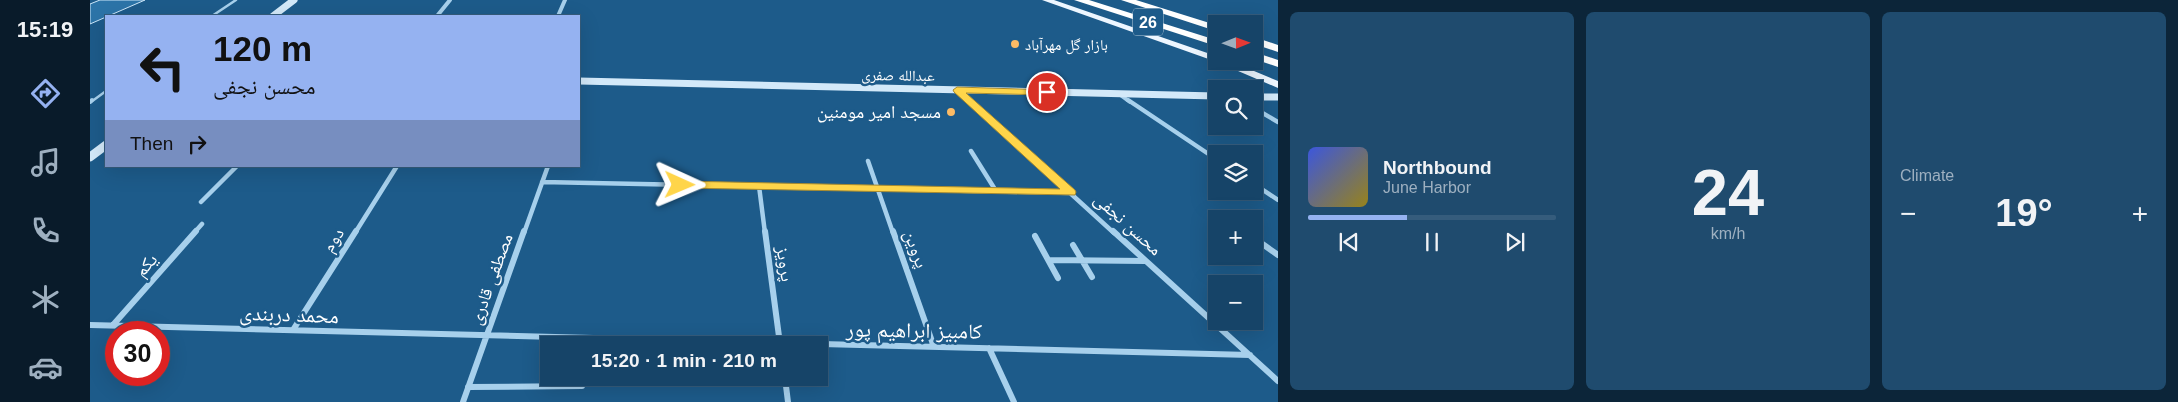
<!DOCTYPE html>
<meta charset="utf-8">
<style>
body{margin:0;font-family:Helvetica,"Noto Naskh Arabic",sans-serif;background:#1f4b6e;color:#f1f3f6;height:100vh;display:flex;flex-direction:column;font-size:19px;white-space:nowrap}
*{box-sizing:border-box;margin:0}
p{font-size:16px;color:#9eb0c0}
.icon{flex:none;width:28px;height:28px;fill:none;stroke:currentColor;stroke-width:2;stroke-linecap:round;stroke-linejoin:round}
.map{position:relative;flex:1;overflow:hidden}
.panel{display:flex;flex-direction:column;gap:12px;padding:12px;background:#0c2539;width:900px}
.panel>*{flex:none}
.hud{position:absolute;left:15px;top:15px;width:475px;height:152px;border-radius:0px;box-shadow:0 5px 20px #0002,0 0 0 1px #355c7c;background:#95b2f1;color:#111;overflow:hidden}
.needle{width:32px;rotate:89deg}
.tools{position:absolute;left:1118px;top:15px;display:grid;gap:10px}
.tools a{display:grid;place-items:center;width:55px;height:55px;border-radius:0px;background:#164468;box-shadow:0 5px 20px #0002,0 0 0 1px #355c7c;font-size:25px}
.speed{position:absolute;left:15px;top:321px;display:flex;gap:10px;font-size:25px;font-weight:700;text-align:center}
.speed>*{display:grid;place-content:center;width:65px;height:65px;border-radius:50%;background:#164468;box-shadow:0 5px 20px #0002,0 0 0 1px #355c7c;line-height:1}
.speed .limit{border:8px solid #d22;background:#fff;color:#111}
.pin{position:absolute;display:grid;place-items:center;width:42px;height:42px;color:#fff;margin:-21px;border:2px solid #fff;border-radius:50%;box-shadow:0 1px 5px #0007}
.me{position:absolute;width:55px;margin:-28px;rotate:91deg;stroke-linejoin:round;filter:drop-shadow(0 0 4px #0008)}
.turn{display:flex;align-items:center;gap:18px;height:105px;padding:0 25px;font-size:22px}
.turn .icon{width:65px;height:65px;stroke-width:2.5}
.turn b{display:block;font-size:35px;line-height:42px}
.then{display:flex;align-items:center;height:48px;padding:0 25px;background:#0003;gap:10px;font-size:19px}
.big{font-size:38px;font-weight:700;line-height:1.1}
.panel .tile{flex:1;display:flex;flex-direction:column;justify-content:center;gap:8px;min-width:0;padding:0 18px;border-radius:8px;background:#1f4b6e}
.panel .dial{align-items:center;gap:0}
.dial b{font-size:65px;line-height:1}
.song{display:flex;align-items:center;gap:15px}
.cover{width:60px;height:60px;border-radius:8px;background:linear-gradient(135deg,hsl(230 70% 55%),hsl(50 70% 35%))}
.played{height:5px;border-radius:2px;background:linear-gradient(90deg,#95b2f1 40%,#355c7c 40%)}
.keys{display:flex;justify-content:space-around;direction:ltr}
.heat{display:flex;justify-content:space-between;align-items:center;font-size:28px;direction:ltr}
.panel .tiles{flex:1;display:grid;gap:12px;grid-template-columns:repeat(3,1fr)}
.trip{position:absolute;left:450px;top:336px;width:288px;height:50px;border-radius:0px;background:#164468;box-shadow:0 5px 20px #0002,0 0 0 1px #355c7c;font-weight:700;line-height:50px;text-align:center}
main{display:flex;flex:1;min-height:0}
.dock{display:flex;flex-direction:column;width:90px;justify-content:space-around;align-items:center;background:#091b2a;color:#9eb0c0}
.dock .icon{width:35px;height:35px}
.dock .active{color:#95b2f1}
.dock b{font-size:22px;color:#f1f3f6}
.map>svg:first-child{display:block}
</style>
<main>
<nav class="dock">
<b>15:19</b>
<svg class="icon active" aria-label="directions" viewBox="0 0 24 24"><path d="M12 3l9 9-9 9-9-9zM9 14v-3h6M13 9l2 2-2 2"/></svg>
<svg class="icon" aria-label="music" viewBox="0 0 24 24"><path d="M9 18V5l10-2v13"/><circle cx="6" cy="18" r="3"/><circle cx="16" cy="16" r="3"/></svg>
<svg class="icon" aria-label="phone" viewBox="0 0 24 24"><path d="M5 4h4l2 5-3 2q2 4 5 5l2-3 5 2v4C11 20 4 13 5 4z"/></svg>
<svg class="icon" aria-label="climate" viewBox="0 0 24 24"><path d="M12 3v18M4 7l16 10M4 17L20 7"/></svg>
<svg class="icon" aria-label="car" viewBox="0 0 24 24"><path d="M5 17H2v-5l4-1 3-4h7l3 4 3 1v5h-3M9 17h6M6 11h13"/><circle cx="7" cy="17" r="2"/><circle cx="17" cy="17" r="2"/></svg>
</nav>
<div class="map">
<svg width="1188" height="402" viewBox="0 0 1188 402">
<rect width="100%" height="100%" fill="#1d5b8a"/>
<!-- building -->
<path fill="#2c74a8" stroke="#cde7f9" d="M 10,0 L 55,0 L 0,24 L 0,4 Z"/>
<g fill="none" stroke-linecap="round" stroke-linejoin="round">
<!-- lane-far1 -->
<path stroke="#a7d0ec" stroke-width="2.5" d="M 122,16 L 146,0
M 1,102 L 16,91"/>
<!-- lane -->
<path stroke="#a7d0ec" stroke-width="4" d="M 0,102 L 2,100"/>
<!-- street-far2 -->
<path stroke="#a7d0ec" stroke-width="4" d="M 347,16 L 360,0
M 468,16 L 475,0
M 867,90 L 880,102
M 1029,94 L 1040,102"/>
<!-- street-far1 -->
<path stroke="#a7d0ec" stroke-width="4.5" d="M 878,100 L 1024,233
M 1038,100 L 1126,159
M 1164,108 L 1188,122
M 881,151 L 906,191
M 778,161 L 803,233
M 452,182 L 981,193
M 1164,184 L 1188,200
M 669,186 L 675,233
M 111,202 L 147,166
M 104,233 L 112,224
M 265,233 L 307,166
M 434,233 L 458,166"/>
<!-- street -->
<path stroke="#a7d0ec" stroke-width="6" d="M 675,231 L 690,344
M 803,231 L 844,347
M 1023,231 L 1188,381
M 945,236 L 968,278
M 1164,238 L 1188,255
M 983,245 L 1002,277
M 959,260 L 1055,261
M 0,325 L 1160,355
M 23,325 L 106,231
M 203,330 L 266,231
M 899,348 L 924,402
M 695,378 L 698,402
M 378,387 L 492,386
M 373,402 L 434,231"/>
<!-- secondary-far1 -->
<path stroke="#d3e9f9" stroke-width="7" d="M 183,16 L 204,0
M 489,81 L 1126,96
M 1164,97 L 1188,97"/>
<!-- secondary -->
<path stroke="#d3e9f9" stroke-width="9" d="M 0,157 L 16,145"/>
<!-- primary -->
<path fill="#edf6ff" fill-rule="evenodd" d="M 952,0 L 964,0 L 1126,56 L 1126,61 L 1140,61 L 1188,81 L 1188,88 L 1127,62 Z"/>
<!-- highway -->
<path fill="#fff" fill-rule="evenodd" d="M 984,0 L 999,0 L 1126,40 L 1126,46 Z
M 1031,0 L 1046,0 L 1126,25 L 1126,31 Z
M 1164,37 L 1188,45 L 1188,52 L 1164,44 Z
M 1164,52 L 1188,60 L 1188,67 L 1164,59 Z"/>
</g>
<!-- route -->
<path fill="#ffd54a" stroke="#a68a30" d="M 867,87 L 960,90 L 960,94 L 957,95 L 876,93 L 985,190 L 986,192 L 985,195 L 590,188 L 585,185 L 590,181 L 970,189 L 864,92 L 863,90 Z"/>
<!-- markers -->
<g fill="#fcbb65" stroke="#1d5b8a" stroke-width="2">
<circle cx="925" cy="44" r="5"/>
<circle cx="861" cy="112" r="5"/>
</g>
<g text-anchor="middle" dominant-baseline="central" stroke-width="5" stroke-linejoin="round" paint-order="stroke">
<!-- far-poi labels -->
<g font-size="15" fill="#fff" stroke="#1d5b8a" text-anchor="start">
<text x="935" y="44">بازار گل مهرآباد</text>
</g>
<!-- far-street labels -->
<g font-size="15" fill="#fff" stroke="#1d5b8a">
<text transform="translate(808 75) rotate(1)">عبدالله صفری</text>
</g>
<!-- shield labels -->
<rect fill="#1d5b8a" stroke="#bbcedc" stroke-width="1" x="1043" y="8.5" width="30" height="27" rx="4"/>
<g font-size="16" font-weight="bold" fill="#fff">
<text x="1058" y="22">26</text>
</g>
<!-- poi labels -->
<g font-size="18" fill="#fff" stroke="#1d5b8a" text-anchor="end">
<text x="851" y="112">مسجد امیر مومنین</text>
</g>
<!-- street labels -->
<g font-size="18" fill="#fff" stroke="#1d5b8a">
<text transform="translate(1038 224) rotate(42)">محسن نجفی</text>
<text transform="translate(243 240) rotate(-58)">دوم</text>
<text transform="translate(826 249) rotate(70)">پروین</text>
<text transform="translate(695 264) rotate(82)">پرویز</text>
<text transform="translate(56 265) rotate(-48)">یکم</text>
<text transform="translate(401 279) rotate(-70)">مصطفی قادری</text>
</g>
<!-- near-street labels -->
<g font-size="21" fill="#fff" stroke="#1d5b8a">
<text transform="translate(199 314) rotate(2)">محمد دربندی</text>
<text transform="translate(824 330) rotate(1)">کامبیز ابراهیم پور</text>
</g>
</g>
</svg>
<div class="tools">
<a><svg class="needle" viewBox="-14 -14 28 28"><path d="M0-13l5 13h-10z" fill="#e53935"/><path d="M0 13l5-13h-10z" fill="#9eb0c0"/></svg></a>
<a><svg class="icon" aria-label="search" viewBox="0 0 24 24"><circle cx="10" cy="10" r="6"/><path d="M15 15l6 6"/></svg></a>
<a><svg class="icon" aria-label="layers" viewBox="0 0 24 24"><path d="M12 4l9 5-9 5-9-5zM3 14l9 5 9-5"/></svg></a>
<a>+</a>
<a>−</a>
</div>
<div class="speed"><div class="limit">30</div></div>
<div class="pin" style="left:957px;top:92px;background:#d93025"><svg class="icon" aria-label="arrive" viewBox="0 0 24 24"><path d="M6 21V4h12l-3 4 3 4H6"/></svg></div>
<svg class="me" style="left:590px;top:185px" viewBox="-20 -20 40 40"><path d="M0-17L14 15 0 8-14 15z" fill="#ffd54a" stroke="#fff" stroke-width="4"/></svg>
<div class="trip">15:20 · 1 min · 210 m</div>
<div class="hud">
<div class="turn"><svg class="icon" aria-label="left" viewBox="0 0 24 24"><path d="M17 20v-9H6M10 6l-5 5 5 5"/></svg><div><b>120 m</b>محسن نجفی</div></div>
<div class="then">Then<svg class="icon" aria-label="right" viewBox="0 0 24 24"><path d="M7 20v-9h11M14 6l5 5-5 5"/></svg></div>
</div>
</div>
<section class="panel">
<div class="tiles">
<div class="tile">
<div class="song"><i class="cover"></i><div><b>Northbound</b><p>June Harbor</p></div></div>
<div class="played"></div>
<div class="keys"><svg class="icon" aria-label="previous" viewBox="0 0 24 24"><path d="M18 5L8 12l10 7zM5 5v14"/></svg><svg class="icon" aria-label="pause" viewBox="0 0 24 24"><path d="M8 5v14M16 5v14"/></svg><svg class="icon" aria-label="next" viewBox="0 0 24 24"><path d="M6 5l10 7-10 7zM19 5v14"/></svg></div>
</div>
<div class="tile dial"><b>24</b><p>km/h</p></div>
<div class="tile"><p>Climate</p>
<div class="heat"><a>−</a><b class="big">19°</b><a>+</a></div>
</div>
</div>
</section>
</main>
